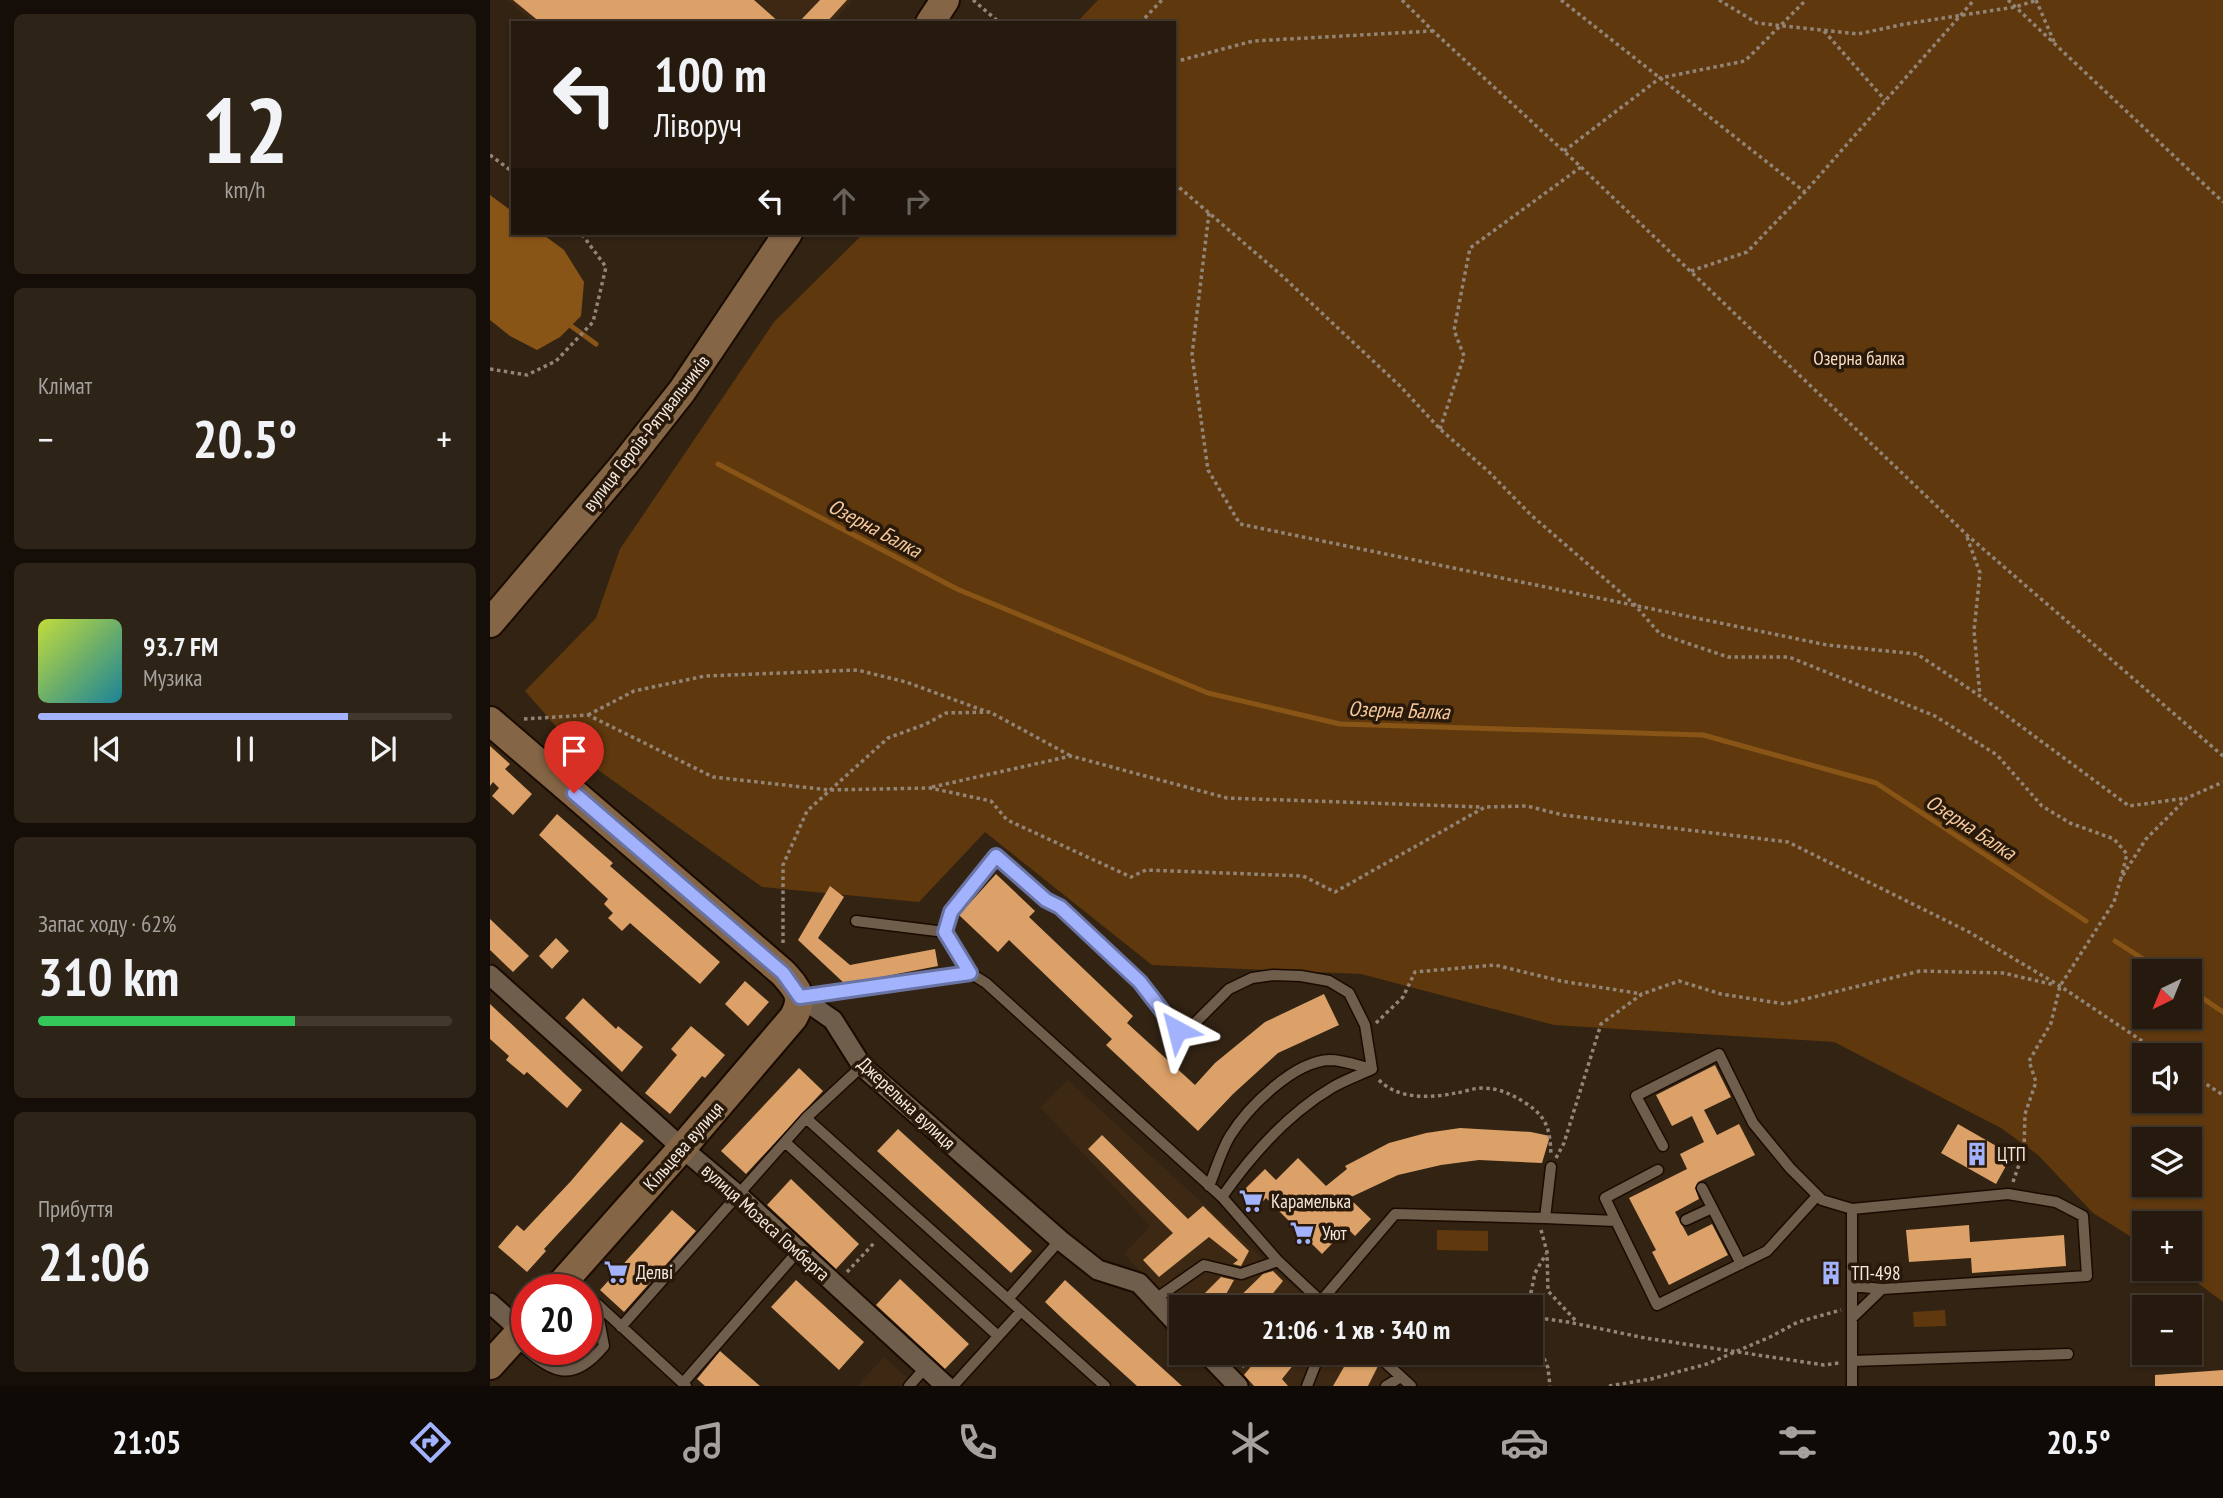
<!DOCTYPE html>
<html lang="uk">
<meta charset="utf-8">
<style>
body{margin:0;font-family:"PT Sans Narrow",sans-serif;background:#2e2317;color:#f1f3f6;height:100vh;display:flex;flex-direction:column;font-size:26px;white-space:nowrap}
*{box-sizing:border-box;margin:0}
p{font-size:23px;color:#a4a19e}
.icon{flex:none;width:38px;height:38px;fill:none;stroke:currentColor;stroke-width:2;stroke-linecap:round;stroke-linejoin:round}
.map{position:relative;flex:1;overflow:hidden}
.details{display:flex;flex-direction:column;gap:14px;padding:14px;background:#150e08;width:490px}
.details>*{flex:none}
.top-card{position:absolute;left:21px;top:21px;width:665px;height:214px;border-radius:0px;box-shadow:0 2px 5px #0004,0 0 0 2px #42382e;background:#261a0e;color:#f1f3f6;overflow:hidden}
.needle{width:46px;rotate:223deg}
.fabs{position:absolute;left:1642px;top:959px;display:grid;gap:14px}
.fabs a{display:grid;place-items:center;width:70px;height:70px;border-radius:0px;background:#261a0e;box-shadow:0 2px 5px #0004,0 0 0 2px #42382e;font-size:35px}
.speed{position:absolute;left:21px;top:1274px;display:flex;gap:14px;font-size:35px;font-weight:700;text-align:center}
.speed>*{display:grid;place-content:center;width:91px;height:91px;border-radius:50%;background:#261a0e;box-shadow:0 2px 5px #0004,0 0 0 2px #42382e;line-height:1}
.speed .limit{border:10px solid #d22;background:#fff;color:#111}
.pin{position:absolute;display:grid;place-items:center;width:60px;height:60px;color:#fff;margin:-72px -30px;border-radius:50% 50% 50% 0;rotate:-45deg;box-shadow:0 0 7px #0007}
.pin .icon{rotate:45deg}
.me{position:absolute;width:77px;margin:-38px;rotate:322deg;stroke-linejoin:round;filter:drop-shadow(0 0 5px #0008)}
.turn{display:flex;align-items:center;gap:24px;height:147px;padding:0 28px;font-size:32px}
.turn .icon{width:91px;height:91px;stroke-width:2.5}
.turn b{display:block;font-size:49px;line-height:60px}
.lanes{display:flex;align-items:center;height:66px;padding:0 28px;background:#0003;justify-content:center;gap:35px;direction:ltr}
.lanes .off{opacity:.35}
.big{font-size:52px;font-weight:700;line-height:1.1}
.details .card{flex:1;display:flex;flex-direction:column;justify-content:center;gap:10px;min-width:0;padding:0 24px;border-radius:10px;background:#2e2317}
.details .dial{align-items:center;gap:0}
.dial b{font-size:91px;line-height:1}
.song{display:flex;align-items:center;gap:21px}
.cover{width:84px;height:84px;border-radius:10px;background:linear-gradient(135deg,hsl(70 70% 55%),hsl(190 70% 35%))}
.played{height:7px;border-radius:4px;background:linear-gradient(90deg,#a3b2fd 75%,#42382e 75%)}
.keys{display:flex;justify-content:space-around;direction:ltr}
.heat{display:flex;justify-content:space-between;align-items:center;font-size:38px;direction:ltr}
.charge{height:10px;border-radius:5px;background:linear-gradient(90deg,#34c759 62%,#42382e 0)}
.trip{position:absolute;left:679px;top:1295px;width:374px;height:70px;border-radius:0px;background:#261a0e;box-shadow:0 2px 5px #0004,0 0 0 2px #42382e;font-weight:700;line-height:70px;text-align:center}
.menu{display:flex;height:112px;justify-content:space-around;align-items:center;background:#0f0a06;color:#a4a19e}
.menu .icon{width:49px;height:49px}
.menu .selected{color:#a3b2fd}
.menu b{font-size:32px;color:#f1f3f6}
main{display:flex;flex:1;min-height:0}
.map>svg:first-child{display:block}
</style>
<main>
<section class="details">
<div class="card dial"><b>12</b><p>km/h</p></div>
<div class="card"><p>Клімат</p>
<div class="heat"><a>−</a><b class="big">20.5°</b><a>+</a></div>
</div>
<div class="card">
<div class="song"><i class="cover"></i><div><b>93.7 FM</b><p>Музика</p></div></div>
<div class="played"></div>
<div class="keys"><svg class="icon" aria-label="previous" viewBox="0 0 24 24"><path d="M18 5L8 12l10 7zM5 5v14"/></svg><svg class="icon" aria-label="pause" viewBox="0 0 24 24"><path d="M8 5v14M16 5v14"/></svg><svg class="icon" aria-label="next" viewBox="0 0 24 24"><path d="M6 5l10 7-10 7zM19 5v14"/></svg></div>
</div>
<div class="card"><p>Запас ходу · 62%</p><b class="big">310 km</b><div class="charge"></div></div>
<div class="card"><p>Прибуття</p><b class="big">21:06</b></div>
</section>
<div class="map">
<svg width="1733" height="1386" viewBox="0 0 1733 1386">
<rect width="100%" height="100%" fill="#322313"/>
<!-- built -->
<path fill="#3c2813" d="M 17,0 L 363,0 L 342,23 L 44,23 Z
M 578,1080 L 826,1307 L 691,1307 L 691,1318 L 634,1254 L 660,1226 L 550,1107 Z
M 724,1353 L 876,1353 L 912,1386 L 755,1386 Z
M 394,1357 L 427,1386 L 367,1386 Z"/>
<!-- green -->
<path fill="#5f390d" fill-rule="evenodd" d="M 608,0 L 1733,0 L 1733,1302 L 1689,1269 L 1699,1269 L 1699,1223 L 1654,1223 L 1654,1245 L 1603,1213 L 1548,1155 L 1511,1128 L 1344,1042 L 1064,1025 L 871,974 L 662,965 L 495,832 L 429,902 L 272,887 L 97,762 L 35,691 L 106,618 L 130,549 L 284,322 L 374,233 L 684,233 L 684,23 L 586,23 ZM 1654,971 L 1699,971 L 1699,1017 L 1654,1017 ZM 1654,1055 L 1699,1055 L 1699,1101 L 1654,1101 ZM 1654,1139 L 1699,1139 L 1699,1185 L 1654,1185 Z
M 947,1230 L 998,1231 L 998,1251 L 947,1250 Z
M 1455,1310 L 1456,1326 L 1424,1327 L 1423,1312 Z
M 96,1314 L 105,1321 L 109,1339 L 86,1363 L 66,1364 L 53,1352 L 53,1349 L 96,1349 Z"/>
<!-- water -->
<path fill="#895517" d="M 0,195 L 23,212 L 23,233 L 51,233 L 74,250 L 94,282 L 91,316 L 70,337 L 47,350 L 20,336 L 0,320 Z"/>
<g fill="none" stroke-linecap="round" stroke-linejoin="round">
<!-- stream -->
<path stroke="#895517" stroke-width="5" d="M 77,323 L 106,344
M 228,464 L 467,589 L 718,693 L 850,724 L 1213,735 L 1386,783 L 1596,921
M 1625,941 L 1672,971
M 1699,989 L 1733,1012"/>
</g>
<!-- building -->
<path fill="#dba168" d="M 23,0 L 264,0 L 290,23 L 51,23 Z
M 330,0 L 357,0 L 336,23 L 308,23 Z
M 0,746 L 20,764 L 15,769 L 42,794 L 23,815 L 2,796 L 9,788 L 3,782 L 0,786 Z
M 67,814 L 123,863 L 120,866 L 230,962 L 210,984 L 140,923 L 132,931 L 118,918 L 123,913 L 114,904 L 118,899 L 49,835 Z
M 506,874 L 545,911 L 539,917 L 643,1016 L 637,1023 L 705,1085 L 725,1063 L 775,1022 L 834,994 L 849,1025 L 788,1053 L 743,1094 L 708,1131 L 616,1045 L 622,1039 L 519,940 L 508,952 L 469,915 Z
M 340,886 L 354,897 L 328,938 L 360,965 L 445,949 L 448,966 L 355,984 L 308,940 Z
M 0,919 L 39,956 L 23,972 L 0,950 Z
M 66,938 L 79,951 L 62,969 L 49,956 Z
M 255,981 L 279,1002 L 258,1026 L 235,1004 Z
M 93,998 L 126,1029 L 128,1026 L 153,1047 L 132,1072 L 75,1018 Z
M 0,1004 L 92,1090 L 77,1108 L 37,1072 L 34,1075 L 16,1060 L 19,1056 L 0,1039 Z
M 201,1026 L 235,1055 L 215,1078 L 212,1076 L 180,1114 L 155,1093 L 187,1055 L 181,1049 Z
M 1225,1065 L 1241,1097 L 1214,1110 L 1227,1135 L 1249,1124 L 1265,1155 L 1208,1182 L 1205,1188 L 1209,1199 L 1185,1212 L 1198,1236 L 1222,1224 L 1238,1255 L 1179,1285 L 1162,1252 L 1166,1250 L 1139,1198 L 1197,1169 L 1190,1154 L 1214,1142 L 1202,1116 L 1182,1126 L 1166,1095 Z
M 309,1068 L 333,1091 L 256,1174 L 231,1151 Z
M 131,1122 L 154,1141 L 54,1249 L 56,1251 L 37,1272 L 8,1247 L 27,1225 L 34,1231 L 81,1181 Z
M 1468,1124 L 1522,1155 L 1506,1184 L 1451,1153 Z
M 970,1128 L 1041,1132 L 1060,1136 L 1052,1163 L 989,1160 L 951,1165 L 908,1175 L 859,1198 L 881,1219 L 865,1236 L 857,1228 L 832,1254 L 776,1198 L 767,1207 L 752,1192 L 775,1169 L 786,1180 L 808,1158 L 836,1186 L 857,1169 L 855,1166 L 899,1143 L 936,1133 Z
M 408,1129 L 542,1251 L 521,1273 L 387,1151 Z
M 612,1135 L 698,1219 L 713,1206 L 759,1251 L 751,1266 L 743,1264 L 748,1260 L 719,1237 L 669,1277 L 653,1260 L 683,1233 L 598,1149 Z
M 301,1179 L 369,1244 L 346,1269 L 277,1205 Z
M 182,1210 L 206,1231 L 134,1312 L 110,1290 Z
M 1479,1225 L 1480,1242 L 1574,1235 L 1576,1266 L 1482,1273 L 1481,1258 L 1419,1262 L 1416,1230 Z
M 1334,1261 L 1349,1261 L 1348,1284 L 1334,1284 Z
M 783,1271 L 793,1281 L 772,1307 L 739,1307 L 773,1274 Z
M 731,1277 L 744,1280 L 729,1307 L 701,1307 Z
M 410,1279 L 479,1344 L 455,1369 L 386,1305 Z
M 306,1280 L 374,1342 L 349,1370 L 281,1307 Z
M 575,1280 L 692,1386 L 647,1386 L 574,1320 L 555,1302 Z
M 230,1351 L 270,1386 L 215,1386 L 207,1379 Z
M 772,1353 L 813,1353 L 792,1379 L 798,1386 L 764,1386 L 754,1375 Z
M 862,1353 L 868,1353 L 888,1366 L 878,1386 L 843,1386 Z
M 1733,1370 L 1733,1386 L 1665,1386 L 1665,1375 Z"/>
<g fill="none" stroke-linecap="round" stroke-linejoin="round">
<!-- lane casing -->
<g stroke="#1a0b01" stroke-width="13">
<path id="lane" d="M 366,921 L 455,932
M 480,973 L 455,932 L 462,912 L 506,856 L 556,900 L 571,907 L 650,982 L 687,1030 L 704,1024 L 739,989 L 762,978 L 783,975 L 811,976 L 839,981 L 859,993 L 875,1025 L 882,1069 C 869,1075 855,1080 843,1087 C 797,1114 762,1154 732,1197
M 314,997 L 480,973 L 496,983 L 732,1197 L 788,1261 L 837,1307
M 372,1066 L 316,1118 L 615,1386
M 295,1142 L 508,1336
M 1173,1146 L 1146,1096 L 1229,1054 L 1263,1123 L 1300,1168 L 1332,1200 L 1362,1209
M 719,1186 C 726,1169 731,1151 740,1136 C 758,1107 804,1061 840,1060 C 853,1060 869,1066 882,1069
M 1212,1188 L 1251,1264
M 1055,1218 L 1126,1221 L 1167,1305 L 1277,1251 L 1327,1196
M 1196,1220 L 1222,1208
M 1126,1221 L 1115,1198 L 1168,1170
M 1362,1286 L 1392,1289 L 1597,1276 L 1593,1216 L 1566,1202 L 1518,1194 L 1362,1209 C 1362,1245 1362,1282 1362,1318 L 1362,1386
M 518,1299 L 570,1240
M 664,1300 L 714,1265 L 751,1274 L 788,1261
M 831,1301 L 905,1214 L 1055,1218 L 1061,1167
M 107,1304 L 196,1386
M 1362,1318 L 1392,1289
M 131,1327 L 316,1118
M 27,1341 C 60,1372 81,1386 114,1346 L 106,1304 L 96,1294
M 885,1353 L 921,1386
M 1362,1361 L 1578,1354
M 193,1383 L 309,1250
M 419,1386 L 436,1367
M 463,1386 L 531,1311
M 817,1386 L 830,1353
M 896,1386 L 911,1377"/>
</g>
<!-- street casing -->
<g stroke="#1a0b01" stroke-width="23">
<path id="street" d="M 0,975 L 192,1148 L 249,1196 L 456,1386
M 310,997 L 343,1020 L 372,1066 L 570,1240 L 608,1270 L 649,1283 L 691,1328
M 0,1303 L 31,1331
M 716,1353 L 748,1386"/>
</g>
<!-- secondary casing -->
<g stroke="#1a0b01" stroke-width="32">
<path id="secondary" d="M 440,23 L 455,0
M 0,623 L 133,466 L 192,391 L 298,233
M 0,721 L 293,973 C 308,990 315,997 303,1018 L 192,1148 L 66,1290
M 0,1365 L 37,1324"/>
</g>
<!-- path -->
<path stroke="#928477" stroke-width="3.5" stroke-dasharray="3.5 3.5" stroke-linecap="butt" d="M 483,0 L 510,23
M 912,0 L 943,31 L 1091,167 L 1477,535 L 1733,756
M 1071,0 L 1315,192
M 1229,0 L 1267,23 L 1368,34 L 1415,24 L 1525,7 L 1548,0
M 1518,0 L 1733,202
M 1546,0 L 1565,44
M 650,23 L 672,0
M 1334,31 L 1395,100
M 684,62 L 763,41 L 942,31
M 1074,151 L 1170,78 L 1255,61 L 1316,0
M 0,155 L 23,172
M 684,183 L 789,273 L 911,387 L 950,429 L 999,472 L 1041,515 L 1144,604 L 1170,634 L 1238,657 L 1299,657 L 1445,716 L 1507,755 L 1552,806 L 1580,823 L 1624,839 L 1637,854 L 1631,878
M 719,213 L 702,355 L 718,470 L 750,524 L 1337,645 L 1427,654 L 1490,696 L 1639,806 L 1697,798
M 1201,271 L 1257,252 L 1315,192 L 1484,0
M 0,369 L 37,375 L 66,361 L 103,322 L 116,267 L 91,233
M 950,429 L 974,356 L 964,330 L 980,248 L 1091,167
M 1477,537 L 1490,573 L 1484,631 L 1490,696
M 98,715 L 144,691 L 215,676 L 367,670 L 416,682 L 495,711
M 34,719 L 98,715 L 223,777 L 339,790 L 440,788 L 501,801 L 517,820 L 641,877 L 656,870 L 813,876 L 845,892 L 995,807 L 1037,806 L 1073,815 L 1298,842 L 1479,932 L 1570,986 L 1673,1055
M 442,787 L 581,756 L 737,798 L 992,807
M 293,943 L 293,865 L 317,811 L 398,738 L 436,724 L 456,713 L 500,712 L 581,756
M 886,1023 L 913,997 L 925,972 L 1005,965 L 1071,981 L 1152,994
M 1699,1073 L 1733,1095
M 889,1080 C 908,1100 942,1098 966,1093 C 974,1092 984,1088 992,1088 C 1010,1088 1023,1095 1037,1104 C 1058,1118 1060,1131 1061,1155
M 1066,1158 L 1074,1143 L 1111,1024 L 1152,994 L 1189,981 L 1231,994 L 1295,1004 L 1430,971 L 1513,973 L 1565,985
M 1523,1182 L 1534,1150 L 1535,1114 L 1546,1082 L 1539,1061 L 1561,1023 L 1570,986 L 1624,902 L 1631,878 L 1656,839 L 1697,798 L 1733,782
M 1051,1230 L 1057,1252 L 1058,1291 L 1087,1322
M 357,1272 L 385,1242
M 848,1303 L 894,1307
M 803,1307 L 810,1298
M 1038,1307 L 1045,1273 L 1056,1254
M 1041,1317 L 1078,1322 L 1155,1338 L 1334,1365 L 1349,1363
M 1041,1326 L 1058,1368 L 1060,1386
M 752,1367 L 764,1353
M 1119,1386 L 1161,1379 L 1217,1364 L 1280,1337 L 1308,1322 L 1351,1310"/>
<!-- lane -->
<use href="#lane" stroke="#705e4d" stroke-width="10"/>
<!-- street -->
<use href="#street" stroke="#705e4d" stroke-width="19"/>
<!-- secondary -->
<use href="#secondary" stroke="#846545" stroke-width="28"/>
</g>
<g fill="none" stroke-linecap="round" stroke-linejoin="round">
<!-- route casing -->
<g stroke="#6a74a4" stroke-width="18">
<path id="route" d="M 84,793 L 293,973 L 310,997 L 480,973 L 455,932 L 461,912 L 506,856 L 556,900 L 570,907 L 650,982 L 687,1030"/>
</g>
<!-- route -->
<use href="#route" stroke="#a3b2fd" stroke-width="12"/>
</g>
<!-- icons -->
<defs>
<g id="building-bare" transform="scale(1.89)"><path d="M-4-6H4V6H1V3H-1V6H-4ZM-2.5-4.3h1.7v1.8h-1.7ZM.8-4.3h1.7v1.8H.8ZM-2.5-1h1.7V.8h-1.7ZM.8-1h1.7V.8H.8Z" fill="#a3b2fd" stroke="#28190a" stroke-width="2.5" paint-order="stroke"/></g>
<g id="supermarket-bare" transform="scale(1.89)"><path d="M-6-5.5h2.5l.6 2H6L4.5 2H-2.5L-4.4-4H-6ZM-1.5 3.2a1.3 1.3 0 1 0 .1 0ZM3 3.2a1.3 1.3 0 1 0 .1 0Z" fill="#a3b2fd" stroke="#28190a" stroke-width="2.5" paint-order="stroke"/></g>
</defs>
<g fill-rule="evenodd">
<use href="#building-bare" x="1487" y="1154"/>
<use href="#supermarket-bare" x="761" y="1201"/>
<use href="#supermarket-bare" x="812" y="1233"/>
<use href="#supermarket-bare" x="126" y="1272"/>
<use href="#building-bare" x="1341" y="1273"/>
</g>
<g text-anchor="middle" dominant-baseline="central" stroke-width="7" stroke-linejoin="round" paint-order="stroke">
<!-- park labels -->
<g font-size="19" fill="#fbdcbf" stroke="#28190a">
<text x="1369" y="358">Озерна балка</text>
</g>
<!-- street labels -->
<g font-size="19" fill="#f4e9df" stroke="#28190a">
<text transform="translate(156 433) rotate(-52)">вулиця Героїв-Рятувальників</text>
<text transform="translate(417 1103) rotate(43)">Джерельна вулиця</text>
<text transform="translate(193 1146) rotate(-49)">Кільцева вулиця</text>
<text transform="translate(276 1222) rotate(42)">вулиця Мозеса Гомберга</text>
</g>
<!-- poi labels -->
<g font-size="19" fill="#f4e9df" stroke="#28190a" text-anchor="start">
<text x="1507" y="1154">ЦТП</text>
<text x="781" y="1201">Карамелька</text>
<text x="832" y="1233">Уют</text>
<text x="146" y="1272">Делві</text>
<text x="1361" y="1273">ТП-498</text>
</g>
<!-- water labels -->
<g font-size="21" font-style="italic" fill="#f7c99d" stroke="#28190a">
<text transform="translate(385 528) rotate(28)">Озерна Балка</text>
<text transform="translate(909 710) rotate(2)">Озерна Балка</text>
<text transform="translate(1481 827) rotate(33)">Озерна Балка</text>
</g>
</g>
</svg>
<div class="fabs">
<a><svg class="needle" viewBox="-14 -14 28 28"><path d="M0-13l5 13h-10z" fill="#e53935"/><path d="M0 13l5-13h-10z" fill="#a4a19e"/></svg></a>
<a><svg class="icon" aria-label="sound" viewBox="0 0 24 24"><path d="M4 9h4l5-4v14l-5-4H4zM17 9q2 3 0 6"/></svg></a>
<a><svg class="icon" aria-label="layers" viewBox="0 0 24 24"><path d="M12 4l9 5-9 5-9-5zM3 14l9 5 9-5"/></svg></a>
<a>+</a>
<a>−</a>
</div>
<div class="speed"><div class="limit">20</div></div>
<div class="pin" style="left:84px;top:793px;background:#d93025"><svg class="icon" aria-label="arrive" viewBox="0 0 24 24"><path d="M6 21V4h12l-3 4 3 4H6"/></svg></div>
<svg class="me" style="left:687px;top:1030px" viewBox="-20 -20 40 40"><path d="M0-17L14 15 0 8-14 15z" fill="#a3b2fd" stroke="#fff" stroke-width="4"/></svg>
<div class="trip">21:06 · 1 хв · 340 m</div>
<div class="top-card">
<div class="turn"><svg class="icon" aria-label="left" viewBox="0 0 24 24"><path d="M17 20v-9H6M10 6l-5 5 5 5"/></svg><div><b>100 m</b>Ліворуч</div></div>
<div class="lanes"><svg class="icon" aria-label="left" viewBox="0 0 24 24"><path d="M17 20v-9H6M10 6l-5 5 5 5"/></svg><svg class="icon off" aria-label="ahead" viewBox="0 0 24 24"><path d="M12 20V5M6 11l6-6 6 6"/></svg><svg class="icon off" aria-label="right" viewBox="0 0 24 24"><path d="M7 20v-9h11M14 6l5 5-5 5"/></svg></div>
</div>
</div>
</main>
<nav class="menu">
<b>21:05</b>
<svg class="icon selected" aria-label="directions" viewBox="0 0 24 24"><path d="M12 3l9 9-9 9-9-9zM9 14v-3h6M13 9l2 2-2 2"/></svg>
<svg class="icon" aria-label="music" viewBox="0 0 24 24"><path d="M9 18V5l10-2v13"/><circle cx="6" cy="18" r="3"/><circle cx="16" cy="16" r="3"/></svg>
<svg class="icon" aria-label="phone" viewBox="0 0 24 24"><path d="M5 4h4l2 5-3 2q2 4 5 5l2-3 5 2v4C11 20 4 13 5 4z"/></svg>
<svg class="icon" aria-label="climate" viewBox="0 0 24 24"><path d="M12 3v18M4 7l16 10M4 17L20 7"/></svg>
<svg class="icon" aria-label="car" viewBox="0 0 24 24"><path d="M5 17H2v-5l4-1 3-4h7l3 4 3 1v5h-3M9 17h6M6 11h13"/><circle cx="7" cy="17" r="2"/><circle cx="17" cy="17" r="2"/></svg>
<svg class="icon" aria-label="filters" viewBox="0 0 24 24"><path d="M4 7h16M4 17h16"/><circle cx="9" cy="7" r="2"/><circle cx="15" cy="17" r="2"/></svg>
<b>20.5°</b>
</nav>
